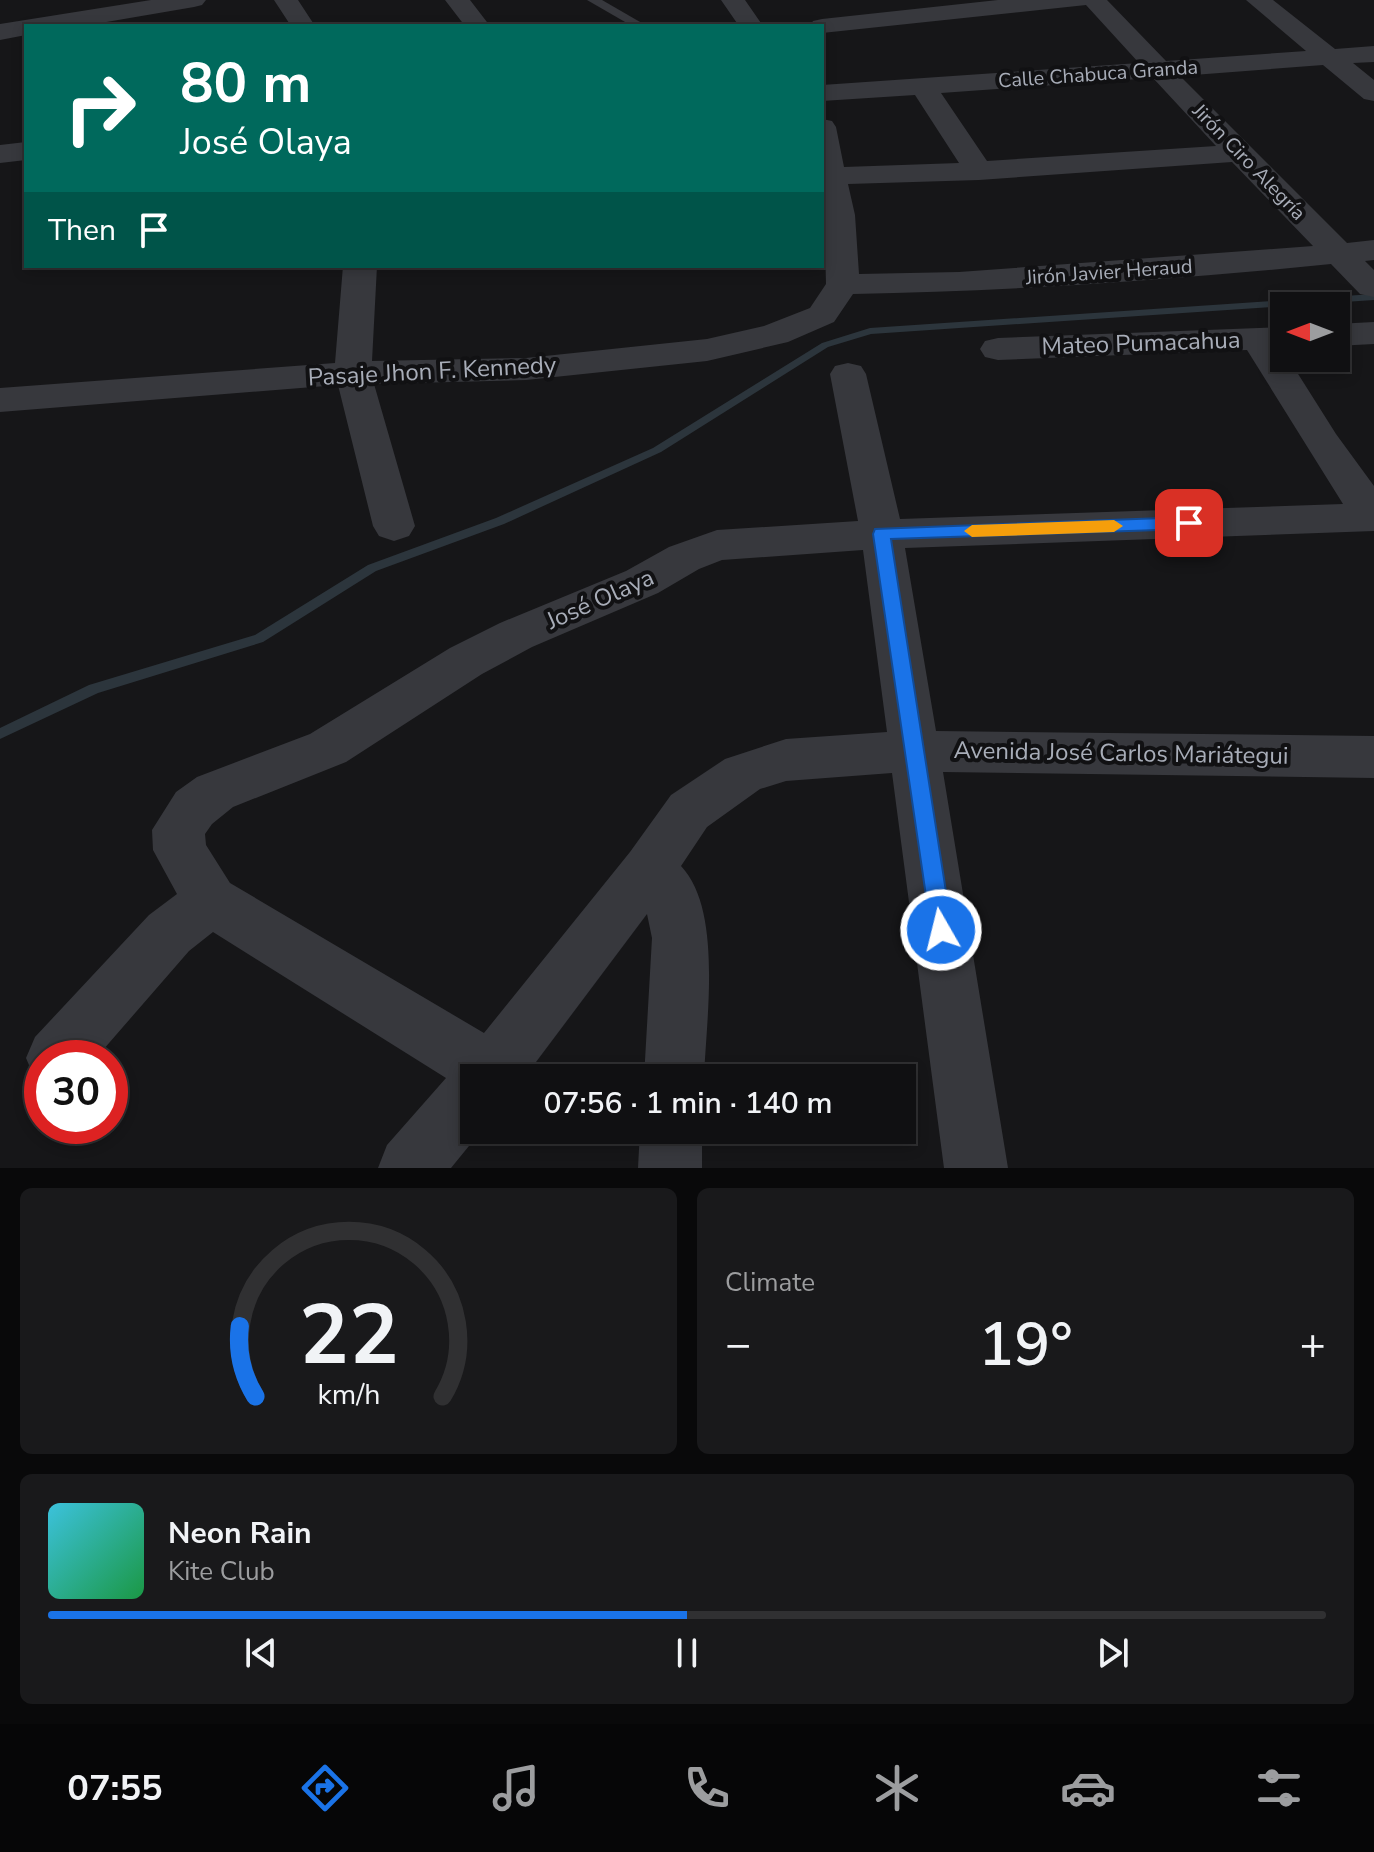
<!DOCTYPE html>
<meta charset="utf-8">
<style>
body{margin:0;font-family:"Nunito Sans",sans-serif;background:#19191b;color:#f1f3f6;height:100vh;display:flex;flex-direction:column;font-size:30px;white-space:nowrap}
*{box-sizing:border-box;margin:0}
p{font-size:26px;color:#9c9d9f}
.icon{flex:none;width:44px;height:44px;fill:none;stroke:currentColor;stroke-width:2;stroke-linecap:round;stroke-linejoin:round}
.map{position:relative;height:1168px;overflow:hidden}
.drawer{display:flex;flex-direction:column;gap:20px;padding:20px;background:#09090a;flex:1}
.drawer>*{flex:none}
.top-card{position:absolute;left:24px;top:24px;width:800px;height:244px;border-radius:0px;box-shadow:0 4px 12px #0003,0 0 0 2px #303032;background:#00695c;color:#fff;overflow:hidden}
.needle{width:52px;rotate:270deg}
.controls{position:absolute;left:1270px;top:292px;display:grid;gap:16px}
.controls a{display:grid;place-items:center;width:80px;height:80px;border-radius:0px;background:#101012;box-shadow:0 4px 12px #0003,0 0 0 2px #303032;font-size:40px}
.speed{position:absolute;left:24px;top:1040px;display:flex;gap:16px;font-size:40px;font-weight:700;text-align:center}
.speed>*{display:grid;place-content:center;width:104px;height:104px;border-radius:50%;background:#101012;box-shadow:0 4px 12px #0003,0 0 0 2px #303032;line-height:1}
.speed .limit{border:12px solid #d22;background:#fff;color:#111}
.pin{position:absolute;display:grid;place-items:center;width:68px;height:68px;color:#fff;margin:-34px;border-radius:16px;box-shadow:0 4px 12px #0006}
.me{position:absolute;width:88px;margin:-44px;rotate:352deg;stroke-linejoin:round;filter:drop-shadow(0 0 6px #0008)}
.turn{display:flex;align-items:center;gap:28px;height:168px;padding:0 24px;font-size:36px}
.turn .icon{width:104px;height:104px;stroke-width:2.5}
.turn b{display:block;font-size:56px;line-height:68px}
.then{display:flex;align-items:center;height:76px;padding:0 24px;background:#0003;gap:16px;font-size:30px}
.big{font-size:60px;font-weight:600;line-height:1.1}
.drawer .widget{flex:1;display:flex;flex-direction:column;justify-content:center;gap:12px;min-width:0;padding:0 28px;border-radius:12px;background:#19191b}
.drawer .dial{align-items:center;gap:0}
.dial svg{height:208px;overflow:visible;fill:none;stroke:#303032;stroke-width:7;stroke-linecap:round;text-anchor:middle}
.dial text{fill:#f1f3f6;stroke:none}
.song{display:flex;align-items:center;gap:24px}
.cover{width:96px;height:96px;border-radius:12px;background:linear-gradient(135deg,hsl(190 70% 55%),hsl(140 70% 35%))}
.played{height:8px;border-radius:4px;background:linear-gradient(90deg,#1a73e8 50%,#303032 50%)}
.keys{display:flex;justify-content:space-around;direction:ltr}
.heat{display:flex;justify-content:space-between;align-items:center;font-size:44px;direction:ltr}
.drawer .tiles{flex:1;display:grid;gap:20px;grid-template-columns:1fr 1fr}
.widget:last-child{grid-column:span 2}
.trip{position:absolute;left:460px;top:1064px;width:456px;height:80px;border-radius:0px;background:#101012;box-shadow:0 4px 12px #0003,0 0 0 2px #303032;font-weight:600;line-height:80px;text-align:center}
.menu{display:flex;height:128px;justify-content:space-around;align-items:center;background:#060607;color:#9c9d9f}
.menu .icon{width:56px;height:56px}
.menu .selected{color:#1a73e8}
.menu b{font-size:36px;color:#f1f3f6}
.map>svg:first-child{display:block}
</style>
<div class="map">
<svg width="1374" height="1168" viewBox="0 0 1374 1168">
<rect width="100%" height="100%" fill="#161618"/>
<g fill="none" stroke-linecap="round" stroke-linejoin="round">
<!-- stream -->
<path fill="#2c353c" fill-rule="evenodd" d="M 1374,294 L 1374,300 L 871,334 L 828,347 L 661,452 L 504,524 L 376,571 L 263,642 L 98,693 L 0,739 L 0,728 L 89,685 L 255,635 L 368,565 L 496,518 L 653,448 L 822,343 L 870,328 Z"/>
<!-- service -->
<path fill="#37383d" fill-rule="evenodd" d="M 587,0 L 602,0 L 647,26 L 632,26 Z"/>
<!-- minor -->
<path fill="#37383d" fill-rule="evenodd" d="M 151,0 L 206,0 L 202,5 L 194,7 L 83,26 L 26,26 L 26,35 L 0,40 L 0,24 Z
M 274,0 L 298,0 L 315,26 L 291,26 Z
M 445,0 L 470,0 L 490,26 L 465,26 Z
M 721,0 L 745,0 L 763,26 L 739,26 Z
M 998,0 L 1107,0 L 1166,61 L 1306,51 L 1246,0 L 1273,0 L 1335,49 L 1374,46 L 1374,62 L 1353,63 L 1374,80 L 1374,101 L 1364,99 L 1323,65 L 1180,76 L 1347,243 L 1374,240 L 1374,260 L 1365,261 L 1374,270 L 1374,297 L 1360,294 L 1331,264 C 1172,280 1013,291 853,294 L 834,322 L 788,342 L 707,361 L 526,380 L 374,384 L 415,526 L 409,536 L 394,541 L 379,536 L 373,526 L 338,385 L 0,412 L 0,388 L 335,363 L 343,266 L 377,266 L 372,361 L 526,358 L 707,339 L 764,326 L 810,308 L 826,284 L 822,119 L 832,121 L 836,127 L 844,167 L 959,163 L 915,95 L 822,101 L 822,85 L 1139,63 L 1086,5 L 822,33 L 822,26 L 810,26 L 813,21 L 822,19 ZM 1153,78 L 1216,146 L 987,161 L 941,93 ZM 1232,162 L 1313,246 L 959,272 L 859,274 L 855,215 L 848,184 L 979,180 Z
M 26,142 L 26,160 L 0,163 L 0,145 Z
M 1374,322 L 1374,344 L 1336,346 L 1336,324 Z
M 1284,327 L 1284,358 L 1288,358 L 1336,434 L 1374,486 L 1374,531 L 905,548 L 936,731 L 1374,736 L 1374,778 L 943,772 L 1008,1168 L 944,1168 L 892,773 L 786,781 L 760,789 L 707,827 L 681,866 C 723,910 706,1020 704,1078 L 644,1078 L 652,938 L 647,914 L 524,1078 L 474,1078 L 474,1130 L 482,1130 L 451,1168 L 378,1168 L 387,1145 L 446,1078 L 213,932 L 189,951 L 96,1058 L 42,1058 L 42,1082 L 35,1079 L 26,1058 L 35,1037 L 149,915 L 177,894 L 153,850 L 152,830 L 176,792 L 197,777 L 310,734 L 450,648 L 500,623 L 626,571 L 669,547 L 717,530 L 858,521 L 830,374 L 835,366 L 848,363 L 861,366 L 866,374 L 900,519 L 1343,504 L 1247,350 L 998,360 L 985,357 L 980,349 L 985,341 L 998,338 ZM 863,550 L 887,732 L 786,739 L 725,759 L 671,795 L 630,852 L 484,1033 L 230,883 L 206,845 L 205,834 L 212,824 L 233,807 L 346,762 L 482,674 L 532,647 L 658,593 L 699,569 L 722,560 Z
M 640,1130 L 702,1130 L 702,1168 L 638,1168 Z"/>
</g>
<!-- route -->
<path fill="#1a73e8" stroke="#114b97" stroke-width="2" d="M 1189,517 L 1198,523 L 1189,529 L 891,539 L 952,930 L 949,937 L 941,940 L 932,937 L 873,534 L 875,529 Z"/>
<!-- slow -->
<path fill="#f59e0b" d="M 1114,520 L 1123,526 L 1114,532 L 972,537 L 964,531 L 972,525 Z"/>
<g text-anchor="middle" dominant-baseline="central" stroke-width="8" stroke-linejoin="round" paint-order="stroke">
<!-- far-street labels -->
<g font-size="20" fill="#a8adb8" stroke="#111113">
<text transform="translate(1098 74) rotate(-4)">Calle Chabuca Granda</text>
<text transform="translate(1249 162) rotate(46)">Jirón Ciro Alegría</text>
<text transform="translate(1109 272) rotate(-4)">Jirón Javier Heraud</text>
</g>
<!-- street labels -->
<g font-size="24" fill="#a8adb8" stroke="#111113">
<text transform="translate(1141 343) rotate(-2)">Mateo Pumacahua</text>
<text transform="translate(432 371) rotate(-3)">Pasaje Jhon F. Kennedy</text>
<text transform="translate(600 599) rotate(-24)">José Olaya</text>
<text transform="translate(1121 753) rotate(1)">Avenida José Carlos Mariátegui</text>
</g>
</g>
</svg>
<div class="controls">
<a><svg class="needle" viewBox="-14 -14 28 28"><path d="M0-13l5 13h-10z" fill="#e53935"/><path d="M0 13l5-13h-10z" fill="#9c9d9f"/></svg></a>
</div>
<div class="speed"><div class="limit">30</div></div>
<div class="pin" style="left:1189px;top:523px;background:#d93025"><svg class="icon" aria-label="arrive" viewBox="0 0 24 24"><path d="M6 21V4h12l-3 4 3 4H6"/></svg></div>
<svg class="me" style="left:941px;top:930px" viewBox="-20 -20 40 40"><circle r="17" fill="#1a73e8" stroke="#fff" stroke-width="3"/><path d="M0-11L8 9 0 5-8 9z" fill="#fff"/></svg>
<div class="trip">07:56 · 1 min · 140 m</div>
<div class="top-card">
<div class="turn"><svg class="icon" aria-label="right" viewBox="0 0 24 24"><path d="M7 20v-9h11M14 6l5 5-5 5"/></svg><div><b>80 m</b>José Olaya</div></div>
<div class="then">Then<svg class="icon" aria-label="arrive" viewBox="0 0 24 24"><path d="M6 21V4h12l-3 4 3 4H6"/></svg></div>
</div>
</div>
<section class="drawer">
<div class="tiles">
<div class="widget dial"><svg viewBox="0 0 100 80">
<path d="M14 69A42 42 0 1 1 86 69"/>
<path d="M14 69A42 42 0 0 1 8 42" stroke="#1a73e8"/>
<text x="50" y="56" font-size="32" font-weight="700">22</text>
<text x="50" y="72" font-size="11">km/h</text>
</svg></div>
<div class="widget"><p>Climate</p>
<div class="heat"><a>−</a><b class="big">19°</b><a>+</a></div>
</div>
<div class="widget">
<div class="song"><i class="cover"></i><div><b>Neon Rain</b><p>Kite Club</p></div></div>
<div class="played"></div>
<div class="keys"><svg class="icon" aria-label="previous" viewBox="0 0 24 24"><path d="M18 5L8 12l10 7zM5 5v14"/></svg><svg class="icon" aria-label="pause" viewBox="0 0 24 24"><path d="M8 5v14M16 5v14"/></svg><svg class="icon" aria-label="next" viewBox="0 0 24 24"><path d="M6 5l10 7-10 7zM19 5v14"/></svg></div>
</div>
</div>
</section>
<nav class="menu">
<b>07:55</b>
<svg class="icon selected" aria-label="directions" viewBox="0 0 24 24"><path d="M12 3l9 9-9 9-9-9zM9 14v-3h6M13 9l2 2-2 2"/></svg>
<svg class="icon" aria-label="music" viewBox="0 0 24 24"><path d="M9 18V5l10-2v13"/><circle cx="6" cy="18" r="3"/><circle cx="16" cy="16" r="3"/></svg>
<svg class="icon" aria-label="phone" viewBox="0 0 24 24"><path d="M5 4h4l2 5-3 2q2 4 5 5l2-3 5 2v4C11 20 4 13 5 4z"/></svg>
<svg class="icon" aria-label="climate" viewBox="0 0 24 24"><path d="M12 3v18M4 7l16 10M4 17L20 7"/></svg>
<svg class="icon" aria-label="car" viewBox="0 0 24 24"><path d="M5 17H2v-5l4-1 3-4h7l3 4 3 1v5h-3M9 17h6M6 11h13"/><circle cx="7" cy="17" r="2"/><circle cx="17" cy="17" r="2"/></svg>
<svg class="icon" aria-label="filters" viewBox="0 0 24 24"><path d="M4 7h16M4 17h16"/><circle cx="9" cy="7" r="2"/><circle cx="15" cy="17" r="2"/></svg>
</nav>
